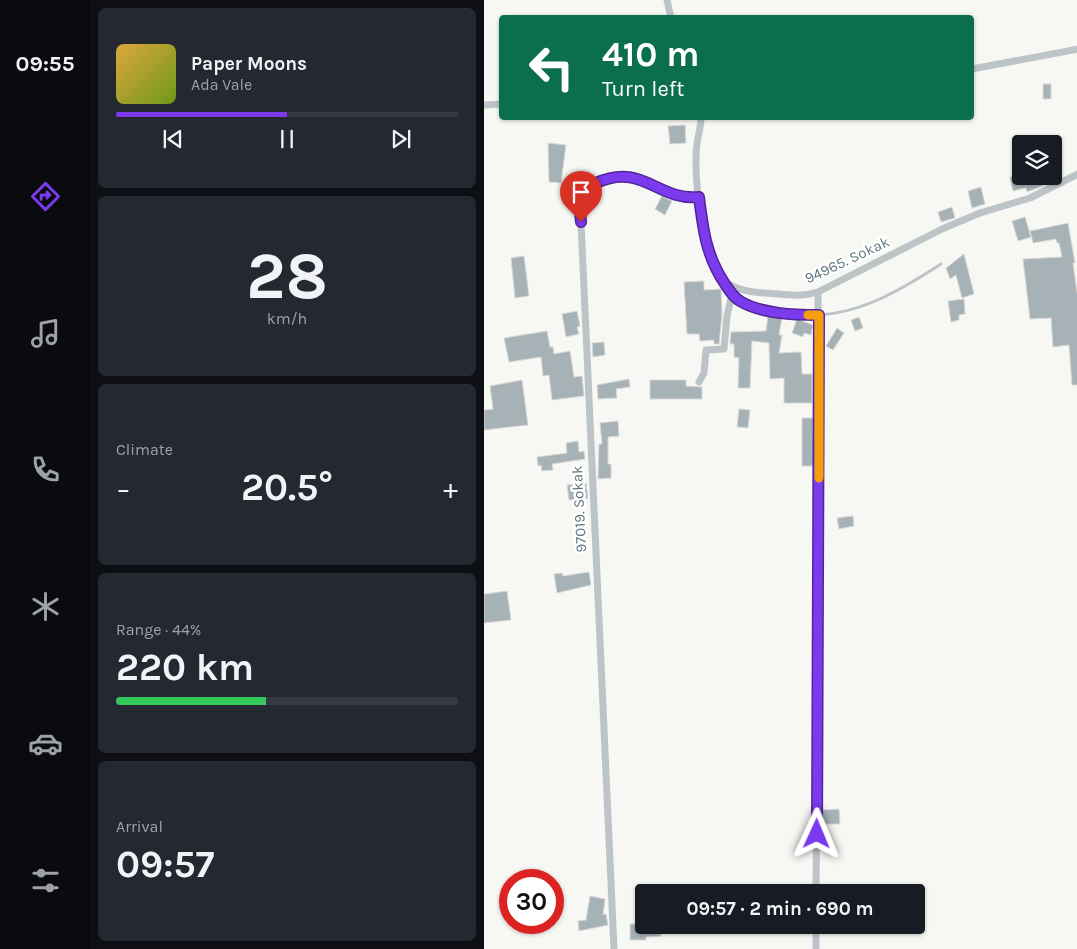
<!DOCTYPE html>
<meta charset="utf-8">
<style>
body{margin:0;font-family:Karla,sans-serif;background:#242831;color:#f1f3f6;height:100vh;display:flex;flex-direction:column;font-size:19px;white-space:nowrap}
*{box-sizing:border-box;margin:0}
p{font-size:16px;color:#9ea1a6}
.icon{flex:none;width:28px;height:28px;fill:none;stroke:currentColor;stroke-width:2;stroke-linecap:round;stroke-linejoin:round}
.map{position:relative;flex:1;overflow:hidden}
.drawer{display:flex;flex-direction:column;gap:8px;padding:8px;background:#0d0f14;width:394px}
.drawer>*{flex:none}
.banner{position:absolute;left:15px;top:15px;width:475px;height:105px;border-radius:5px;box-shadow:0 1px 4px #0004;background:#0b6e4f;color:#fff;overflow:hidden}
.buttons{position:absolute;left:528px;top:135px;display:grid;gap:10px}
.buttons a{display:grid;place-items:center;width:50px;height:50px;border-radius:5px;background:#171b24;box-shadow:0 1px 4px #0004;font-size:25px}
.speed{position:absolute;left:15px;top:869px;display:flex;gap:10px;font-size:25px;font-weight:700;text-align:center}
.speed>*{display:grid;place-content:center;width:65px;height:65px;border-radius:50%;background:#171b24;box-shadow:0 1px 4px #0004;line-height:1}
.speed .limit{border:8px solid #d22;background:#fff;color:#111}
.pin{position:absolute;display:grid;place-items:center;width:42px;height:42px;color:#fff;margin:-51px -21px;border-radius:50% 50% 50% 0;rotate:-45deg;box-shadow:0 0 5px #0007}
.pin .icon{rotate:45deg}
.me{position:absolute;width:55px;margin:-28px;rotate:1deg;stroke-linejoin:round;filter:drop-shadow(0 0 4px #0008)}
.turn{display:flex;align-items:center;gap:18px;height:105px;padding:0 20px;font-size:22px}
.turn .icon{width:65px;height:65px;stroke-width:2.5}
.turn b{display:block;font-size:35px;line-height:42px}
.big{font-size:38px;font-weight:700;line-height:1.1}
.drawer .widget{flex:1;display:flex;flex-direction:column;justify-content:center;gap:8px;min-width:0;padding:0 18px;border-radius:8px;background:#242831}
.drawer .dial{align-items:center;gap:0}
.dial b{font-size:65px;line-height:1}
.song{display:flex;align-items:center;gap:15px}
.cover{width:60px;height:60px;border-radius:8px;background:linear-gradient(135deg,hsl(40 70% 55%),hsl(80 70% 35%))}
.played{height:5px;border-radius:2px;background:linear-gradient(90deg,#7c3aed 50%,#363941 50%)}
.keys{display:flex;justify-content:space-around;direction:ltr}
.heat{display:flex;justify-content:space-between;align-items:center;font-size:28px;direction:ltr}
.charge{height:8px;border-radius:4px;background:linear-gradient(90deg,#34c759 44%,#363941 0)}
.trip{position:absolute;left:151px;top:884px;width:290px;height:50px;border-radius:5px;background:#171b24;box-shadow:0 1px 4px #0004;font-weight:700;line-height:50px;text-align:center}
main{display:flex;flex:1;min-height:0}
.tab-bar{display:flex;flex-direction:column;width:90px;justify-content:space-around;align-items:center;background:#090b0e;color:#9ea1a6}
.tab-bar .icon{width:35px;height:35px}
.tab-bar .selected{color:#7c3aed}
.tab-bar b{font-size:22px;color:#f1f3f6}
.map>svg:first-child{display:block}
</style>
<main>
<nav class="tab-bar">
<b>09:55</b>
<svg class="icon selected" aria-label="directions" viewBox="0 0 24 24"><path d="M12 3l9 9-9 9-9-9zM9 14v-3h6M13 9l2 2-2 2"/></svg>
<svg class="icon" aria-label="music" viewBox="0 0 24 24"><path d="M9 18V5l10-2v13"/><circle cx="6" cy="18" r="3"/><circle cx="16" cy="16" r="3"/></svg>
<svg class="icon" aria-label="phone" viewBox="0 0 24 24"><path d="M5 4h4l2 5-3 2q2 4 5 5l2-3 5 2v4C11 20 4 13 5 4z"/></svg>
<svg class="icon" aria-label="climate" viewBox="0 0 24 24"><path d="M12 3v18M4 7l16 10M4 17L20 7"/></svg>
<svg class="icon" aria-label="car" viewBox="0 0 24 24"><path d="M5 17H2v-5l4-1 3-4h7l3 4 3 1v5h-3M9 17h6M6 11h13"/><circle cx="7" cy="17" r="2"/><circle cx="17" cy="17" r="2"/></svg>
<svg class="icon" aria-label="filters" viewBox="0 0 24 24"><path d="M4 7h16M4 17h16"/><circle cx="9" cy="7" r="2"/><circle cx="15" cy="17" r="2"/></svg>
</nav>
<section class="drawer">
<div class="widget">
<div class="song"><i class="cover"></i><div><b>Paper Moons</b><p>Ada Vale</p></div></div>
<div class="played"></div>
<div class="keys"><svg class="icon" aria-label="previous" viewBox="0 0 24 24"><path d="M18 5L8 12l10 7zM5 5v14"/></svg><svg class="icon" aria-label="pause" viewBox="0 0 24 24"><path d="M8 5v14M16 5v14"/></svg><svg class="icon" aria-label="next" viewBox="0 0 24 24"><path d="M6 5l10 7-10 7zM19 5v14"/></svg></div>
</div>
<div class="widget dial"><b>28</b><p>km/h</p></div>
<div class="widget"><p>Climate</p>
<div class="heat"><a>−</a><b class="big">20.5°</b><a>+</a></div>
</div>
<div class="widget"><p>Range · 44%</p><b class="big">220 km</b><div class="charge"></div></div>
<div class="widget"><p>Arrival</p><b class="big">09:57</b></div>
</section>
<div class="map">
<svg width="594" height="949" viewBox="0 0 594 949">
<rect width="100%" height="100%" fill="#f7f7f4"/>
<!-- building -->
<path fill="#a6b2b6" stroke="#d9d8d6" d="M 559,84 L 567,84 L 567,99 L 559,99 Z
M 201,125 L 202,143 L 186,144 L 184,126 Z
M 64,143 L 82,145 L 77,183 L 65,182 Z
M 536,175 L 556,176 L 558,186 L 543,192 L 542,188 L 529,191 L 526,177 Z
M 497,187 L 501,204 L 488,208 L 484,191 Z
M 178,196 L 188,201 L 181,215 L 171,209 Z
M 468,207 L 471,218 L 457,222 L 454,212 Z
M 541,217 L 547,237 L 534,241 L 528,221 Z
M 584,223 L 591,263 L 589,263 L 594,299 L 594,385 L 588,385 L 585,345 L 569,347 L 567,318 L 546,319 L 539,259 L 578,257 L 575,243 L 573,243 L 572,239 L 549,243 L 546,231 Z
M 480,254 L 490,294 L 478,298 L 472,275 L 466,279 L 462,268 Z
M 40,256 L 45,296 L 31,298 L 27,258 Z
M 220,281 L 220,290 L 237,289 L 238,315 L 235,344 L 230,344 L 230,340 L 216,341 L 215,334 L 203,334 L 200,282 Z
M 480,299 L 481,314 L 475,315 L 475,320 L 467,322 L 464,301 Z
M 93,311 L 96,326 L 93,327 L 95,334 L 82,337 L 78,314 Z
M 284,315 L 298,317 L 295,335 L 298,335 L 295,353 L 317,352 L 318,374 L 328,374 L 328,403 L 300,403 L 300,378 L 286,379 L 285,343 L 268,341 L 266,388 L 254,388 L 255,358 L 250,357 L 250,344 L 246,344 L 247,332 L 282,331 Z
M 375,317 L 379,328 L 371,331 L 367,320 Z
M 313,319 L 329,325 L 327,335 L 320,333 L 319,337 L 308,333 Z
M 353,328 L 360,333 L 349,350 L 342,346 Z
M 63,331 L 66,347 L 69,347 L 70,354 L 86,351 L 90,377 L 98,376 L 100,396 L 68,400 L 65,375 L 59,376 L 57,357 L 25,362 L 20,338 Z
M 120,342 L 121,355 L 109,357 L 108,343 Z
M 145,379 L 146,387 L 132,389 L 133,398 L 114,399 L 113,385 Z
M 38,380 L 44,425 L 0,430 L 0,410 L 9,409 L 6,386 Z
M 166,380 L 202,380 L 202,386 L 218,387 L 218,399 L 166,399 Z
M 255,409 L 266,410 L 264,428 L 253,427 Z
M 318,418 L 329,418 L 329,466 L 318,466 Z
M 134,421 L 135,436 L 124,437 L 124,464 L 127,464 L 127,478 L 114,479 L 115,444 L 118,444 L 116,423 Z
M 94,441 L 95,452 L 100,451 L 101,459 L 68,464 L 69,470 L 58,471 L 57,465 L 54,466 L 53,457 L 83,453 L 82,443 Z
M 102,483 L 104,498 L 85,500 L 83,485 Z
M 369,516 L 370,526 L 355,529 L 353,518 Z
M 105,572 L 107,585 L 73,593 L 70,574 L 78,573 L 79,576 Z
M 23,591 L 27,620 L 0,623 L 0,594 Z
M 355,809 L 356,824 L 338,824 L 338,810 Z
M 106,896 L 121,899 L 119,915 L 122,914 L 124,925 L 95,931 L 94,921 L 102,920 Z
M 146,924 L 176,925 L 177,936 L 162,937 L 162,940 L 146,940 Z"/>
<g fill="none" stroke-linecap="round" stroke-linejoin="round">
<!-- service -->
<path stroke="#bdc4c7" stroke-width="3" d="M 242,286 C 256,305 273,308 295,311 C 308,313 321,316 334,315 C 379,313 420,288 457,264"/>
<!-- minor -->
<path stroke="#bdc4c7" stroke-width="7" d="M 183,0 L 187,18
M 488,69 L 594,49
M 0,105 L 18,104
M 217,118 C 217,127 214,135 213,144 C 209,172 217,260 239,280 C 251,290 266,292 281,293 C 300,294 315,298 334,292 L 458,229 L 496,213 L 546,198 L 594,174
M 215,382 L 220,373 L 222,350 L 240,349 L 243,316 L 248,294
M 332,892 L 335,558 L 334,292
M 130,949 L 96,200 C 102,189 108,185 119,180 C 158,166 178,200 215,197
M 332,949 L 332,925"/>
</g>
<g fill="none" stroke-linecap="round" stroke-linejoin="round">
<!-- route casing -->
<g stroke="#51269a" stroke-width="12">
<path id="route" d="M 97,222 C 95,205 95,191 112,183 C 159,162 173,201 215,197 C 219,229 222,256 241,284 C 245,290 249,297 256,301 C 277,314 311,315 335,315 L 333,834"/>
</g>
<!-- route -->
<use href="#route" stroke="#7c3aed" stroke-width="9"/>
<!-- slow -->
<path stroke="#f59e0b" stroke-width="9" d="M 324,315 L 335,315 L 335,478"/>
</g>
<g text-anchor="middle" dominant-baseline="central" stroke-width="5" stroke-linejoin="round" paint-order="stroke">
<!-- street labels -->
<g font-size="15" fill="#607881" stroke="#fff">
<text transform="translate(363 260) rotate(-25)">94965. Sokak</text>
<text transform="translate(95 509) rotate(-93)">97019. Sokak</text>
</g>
</g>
</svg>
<div class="buttons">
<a><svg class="icon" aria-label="layers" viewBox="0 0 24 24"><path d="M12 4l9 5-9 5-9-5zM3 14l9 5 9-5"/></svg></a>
</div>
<div class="speed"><div class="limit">30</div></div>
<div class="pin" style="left:97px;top:222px;background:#d93025"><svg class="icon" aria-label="arrive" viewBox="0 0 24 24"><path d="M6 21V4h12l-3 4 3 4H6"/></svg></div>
<svg class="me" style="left:333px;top:834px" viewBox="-20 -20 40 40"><path d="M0-17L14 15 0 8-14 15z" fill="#7c3aed" stroke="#fff" stroke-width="4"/></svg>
<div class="trip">09:57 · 2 min · 690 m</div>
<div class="banner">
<div class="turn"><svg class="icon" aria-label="left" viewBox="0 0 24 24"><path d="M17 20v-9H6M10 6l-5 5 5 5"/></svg><div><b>410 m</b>Turn left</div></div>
</div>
</div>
</main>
